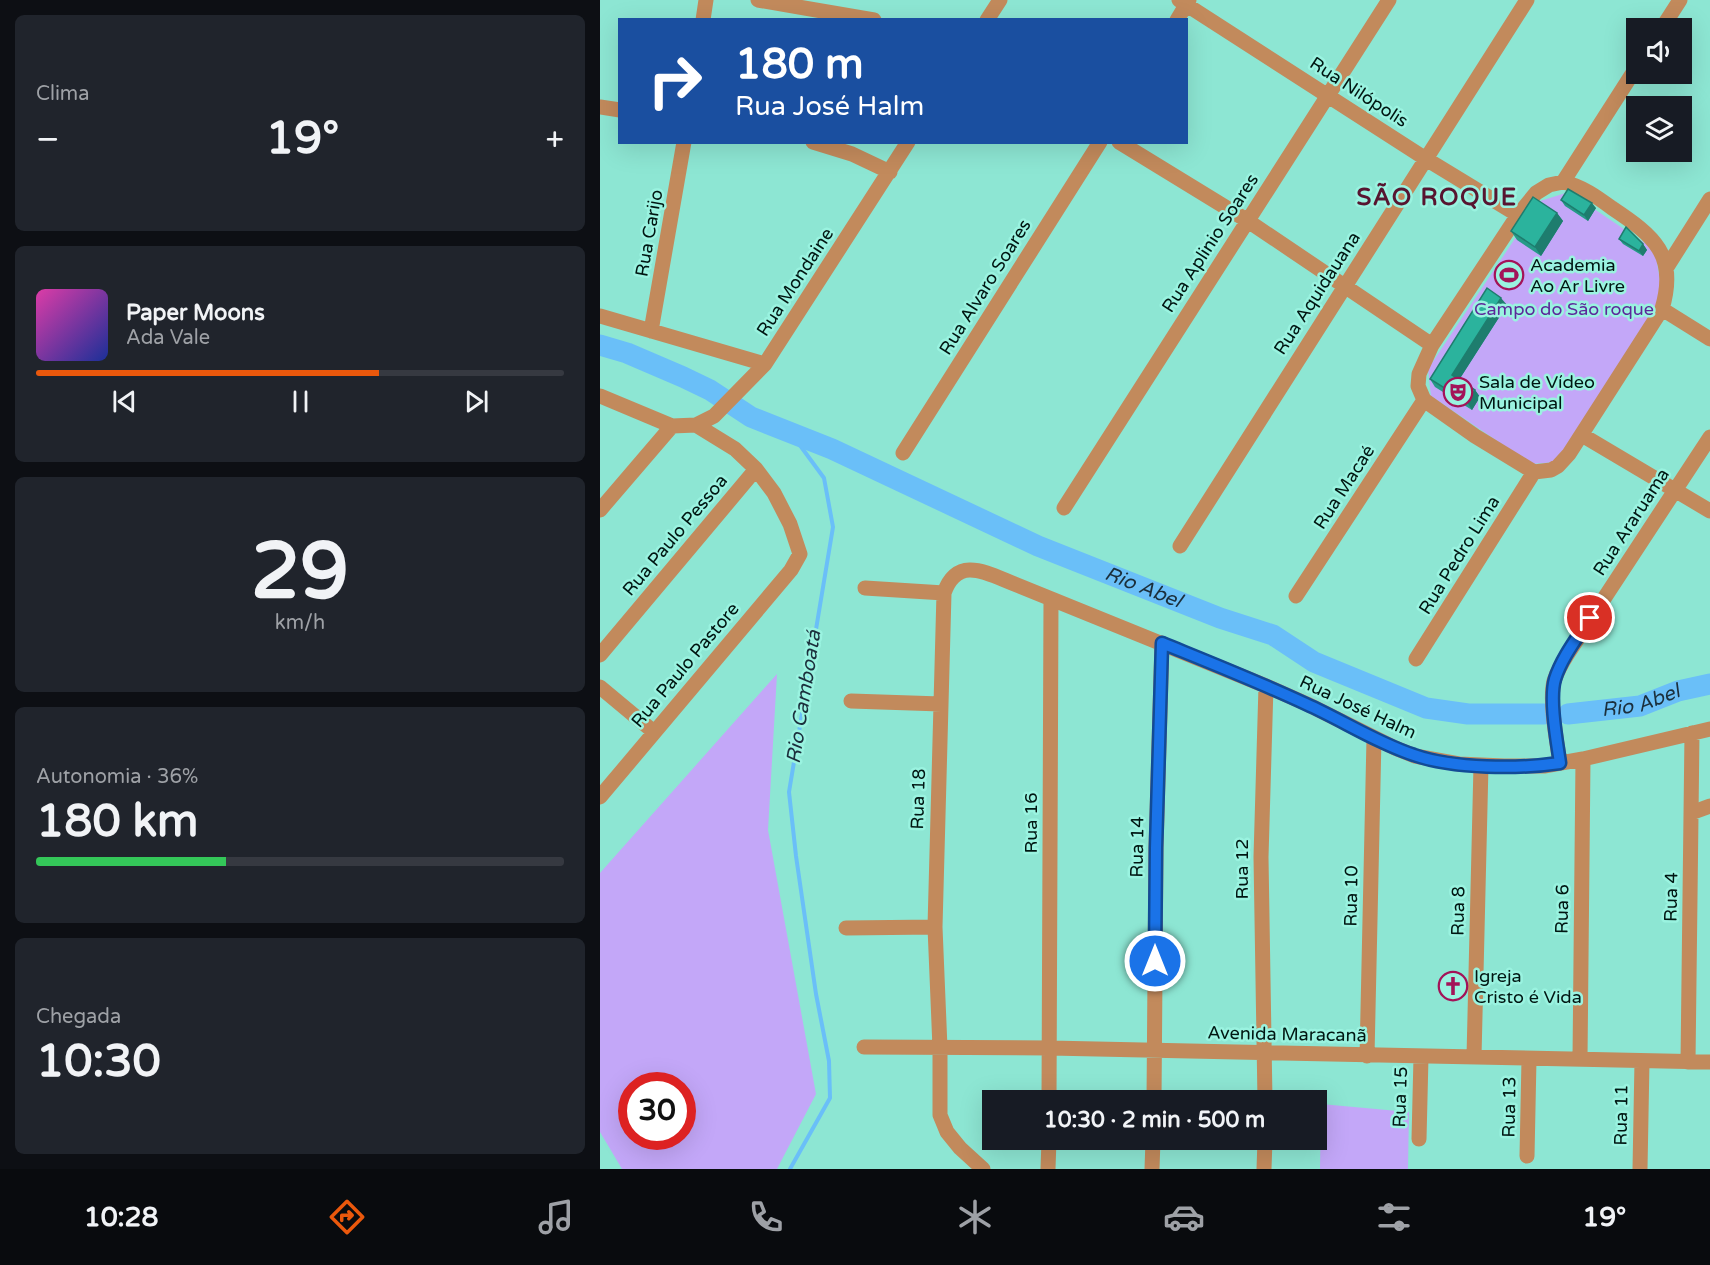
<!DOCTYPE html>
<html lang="pt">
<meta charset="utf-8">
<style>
body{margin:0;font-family:"Varela Round",sans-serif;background:#20242c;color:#f1f3f6;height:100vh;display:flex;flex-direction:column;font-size:22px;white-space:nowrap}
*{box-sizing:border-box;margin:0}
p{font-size:20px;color:#9ea1a6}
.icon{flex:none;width:33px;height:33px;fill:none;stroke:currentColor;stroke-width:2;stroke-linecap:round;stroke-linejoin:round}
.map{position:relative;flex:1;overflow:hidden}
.details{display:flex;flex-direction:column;gap:15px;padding:15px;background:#0d0f14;width:600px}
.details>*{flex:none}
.guide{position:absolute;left:18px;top:18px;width:570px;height:126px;border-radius:0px;box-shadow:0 6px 24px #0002;background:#1a4fa0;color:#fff;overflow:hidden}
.fabs{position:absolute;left:1026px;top:18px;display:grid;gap:12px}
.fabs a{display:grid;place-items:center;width:66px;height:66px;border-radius:0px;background:#171b24;box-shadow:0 6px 24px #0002;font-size:30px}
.speed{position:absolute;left:18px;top:1072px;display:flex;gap:12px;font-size:30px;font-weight:700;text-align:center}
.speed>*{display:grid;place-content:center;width:78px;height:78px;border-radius:50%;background:#171b24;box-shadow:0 6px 24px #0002;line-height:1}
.speed .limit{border:9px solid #d22;background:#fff;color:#111}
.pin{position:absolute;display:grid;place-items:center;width:51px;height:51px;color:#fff;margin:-26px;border:3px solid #fff;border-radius:50%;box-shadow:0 2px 6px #0007}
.me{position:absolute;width:66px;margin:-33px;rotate:0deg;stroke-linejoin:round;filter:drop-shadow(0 0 4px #0008)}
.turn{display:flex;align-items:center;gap:21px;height:126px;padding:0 18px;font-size:27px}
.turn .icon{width:78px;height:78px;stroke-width:2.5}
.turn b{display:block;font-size:42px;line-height:51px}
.big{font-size:45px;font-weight:700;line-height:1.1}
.details .card{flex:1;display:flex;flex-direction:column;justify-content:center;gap:9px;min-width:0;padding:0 21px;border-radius:9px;background:#20242c}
.details .dial{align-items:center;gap:0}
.dial b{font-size:78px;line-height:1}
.song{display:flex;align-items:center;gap:18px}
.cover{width:72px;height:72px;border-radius:9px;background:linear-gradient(135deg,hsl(320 70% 55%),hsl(230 70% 35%))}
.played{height:6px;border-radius:3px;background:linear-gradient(90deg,#ea580c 65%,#363941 65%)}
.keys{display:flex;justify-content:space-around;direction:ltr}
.heat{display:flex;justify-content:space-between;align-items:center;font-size:33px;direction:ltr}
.charge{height:9px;border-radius:4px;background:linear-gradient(90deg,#34c759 36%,#363941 0)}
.trip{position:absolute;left:382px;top:1090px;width:345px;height:60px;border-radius:0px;background:#171b24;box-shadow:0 6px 24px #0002;font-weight:700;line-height:60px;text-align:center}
.dock{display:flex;height:96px;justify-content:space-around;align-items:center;background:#090b0e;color:#9ea1a6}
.dock .icon{width:42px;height:42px}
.dock .active{color:#ea580c}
.dock b{font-size:27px;color:#f1f3f6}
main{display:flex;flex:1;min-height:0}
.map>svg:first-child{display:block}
</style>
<main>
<section class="details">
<div class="card"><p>Clima</p>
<div class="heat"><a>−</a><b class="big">19°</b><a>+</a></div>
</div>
<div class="card">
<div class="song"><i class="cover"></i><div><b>Paper Moons</b><p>Ada Vale</p></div></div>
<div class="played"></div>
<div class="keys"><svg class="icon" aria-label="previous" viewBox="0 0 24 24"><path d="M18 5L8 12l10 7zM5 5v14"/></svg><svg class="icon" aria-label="pause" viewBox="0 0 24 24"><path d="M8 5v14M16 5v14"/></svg><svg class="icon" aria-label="next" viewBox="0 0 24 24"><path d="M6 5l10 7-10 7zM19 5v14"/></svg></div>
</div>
<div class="card dial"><b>29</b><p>km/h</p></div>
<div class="card"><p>Autonomia · 36%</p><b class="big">180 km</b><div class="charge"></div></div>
<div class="card"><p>Chegada</p><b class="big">10:30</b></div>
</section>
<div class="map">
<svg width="1110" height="1169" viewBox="0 0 1110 1169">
<rect width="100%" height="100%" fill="#8de6d3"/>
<!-- green -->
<path fill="#c3a7f8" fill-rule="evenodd" d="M 969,192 L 1055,250 L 1062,293 L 1061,305 L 956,462 L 931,464 L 831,396 L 828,369 L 940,201 Z
M 177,674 L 168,830 L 216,1094 L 177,1169 L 22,1169 L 0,1132 L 0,873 ZM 32,1086 L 82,1086 L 82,1137 L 32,1137 Z
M 721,1104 L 809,1112 L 808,1169 L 720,1169 Z"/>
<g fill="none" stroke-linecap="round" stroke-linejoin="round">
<!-- stream -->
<path stroke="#6abff8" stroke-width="4" d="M 151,417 L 199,444 L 224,478 L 233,527 L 189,792 L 196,856 L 216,994 L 229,1061 L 230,1098 L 190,1169"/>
<!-- river -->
<g stroke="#6abff8" stroke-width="21">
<path id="s1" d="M 0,345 L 27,353 L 83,377 L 110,390 L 151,417 L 232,449 L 438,546 L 620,618 L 673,635 L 714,662 L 826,708 L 868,714 L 944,714"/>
<path id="s2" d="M 968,714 L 1040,706 L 1078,691 L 1110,684"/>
</g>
<!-- minor -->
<path stroke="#c28a5c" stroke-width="15" d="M 158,0 L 274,20
M 579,0 L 826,159 L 918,215
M 103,20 L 106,0
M 387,20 L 400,0
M 577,20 L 589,0
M 1062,28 L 1080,0
M 0,107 L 20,110
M 213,142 L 252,154 L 290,172
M 519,142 L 648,221 L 832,345
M 963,182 C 982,186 997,197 1012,208 C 1054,236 1078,255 1062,309 L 969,454 L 958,466 L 951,470 L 934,472 L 875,436 L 824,400 L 818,386 L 819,374 L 832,345 L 918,215 L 936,193 L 949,185 Z
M 963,182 L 1036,68
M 1067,267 L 1110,199
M 1062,309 L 1110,339
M 0,316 L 165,364
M 51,331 L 84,142
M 0,396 L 72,426 L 96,425 L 135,449 L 156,469 L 174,493 L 190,524 L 200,554 L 191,570 L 0,797
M 96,425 L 114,416 L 165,364 L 308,142
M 982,435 L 1110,511
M 303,453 L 500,142
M 464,508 L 789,0
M 0,510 L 72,426
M 580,546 L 927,0
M 265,588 L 344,593
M 696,596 L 824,400
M 0,655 L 156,469
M 816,659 L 934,472
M 0,687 L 54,732
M 251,701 L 341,704
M 960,763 C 957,742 949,702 954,681 C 957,672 962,663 967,655 L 1110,437
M 1091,813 L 1110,806
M 246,928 L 335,927
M 264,1047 L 450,1048 L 1110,1062
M 767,1056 L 774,738
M 874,1057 L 881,765
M 980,1059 L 983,759
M 1088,1062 L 1092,733
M 449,1101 L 451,599
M 554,1101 L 556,848 L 562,643
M 665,1101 L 661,857 L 666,686
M 819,1139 L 821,1057
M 927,1156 L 929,1059
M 383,1169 L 360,1148 L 347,1132 L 340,1115 L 340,1048 L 335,927 L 344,593 C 357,556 385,572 412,583 L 666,686 L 707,704 L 795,748 L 815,756 L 859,764 L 904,766 L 944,766 L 983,759 L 1110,729
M 448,1169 L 449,1140
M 552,1169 L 553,1140
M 664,1169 L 665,1140
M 1040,1169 L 1042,1061"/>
</g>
<!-- wall -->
<path fill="#259a87" d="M 961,200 L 996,208 L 988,221 L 965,206 Z
M 957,213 L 963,221 L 941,256 L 917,240 L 911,231 Z
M 1019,239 L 1043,244 L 1047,250 L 1043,256 L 1023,244 Z
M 907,305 L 859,380 L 875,390 L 880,397 L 872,410 L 835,387 L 830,379 Z"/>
<!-- shaded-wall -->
<path fill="#1e7d6e" d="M 992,203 L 996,208 L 988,221 L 984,215 Z
M 957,213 L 963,221 L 941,256 L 935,247 Z
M 1043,244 L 1047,250 L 1043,256 L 1039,251 Z
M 901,298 L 907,305 L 857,383 L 852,375 Z
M 875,390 L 880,397 L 872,410 L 867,402 Z"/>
<!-- building -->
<path fill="#2bb39d" stroke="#1e7d6e" stroke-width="1.5" d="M 968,189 L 992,203 L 984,215 L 961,200 Z
M 933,197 L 957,213 L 935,247 L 911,231 Z
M 1026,227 L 1043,244 L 1039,251 L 1019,239 Z
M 887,288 L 901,298 L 852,375 L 875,390 L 867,402 L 830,379 Z"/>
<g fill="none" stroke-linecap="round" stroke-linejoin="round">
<!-- route casing -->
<g stroke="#114b97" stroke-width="15">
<path id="route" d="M 555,961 L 556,848 L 562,643 C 611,663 659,682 706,704 C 742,720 777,743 814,755 C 854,769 919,769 960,763 C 957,742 949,699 955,679 C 962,657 978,637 990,618"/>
</g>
<!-- route -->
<use href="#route" stroke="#1a73e8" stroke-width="10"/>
</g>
<!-- icons -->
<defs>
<g id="stadium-ring" transform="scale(1.5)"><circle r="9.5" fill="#9af3e0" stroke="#a31358" stroke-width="1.5"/><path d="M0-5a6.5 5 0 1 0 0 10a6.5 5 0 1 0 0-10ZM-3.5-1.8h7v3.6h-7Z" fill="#a31358"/></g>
<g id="theatre-ring" transform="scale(1.5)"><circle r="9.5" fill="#9af3e0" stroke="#a31358" stroke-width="1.5"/><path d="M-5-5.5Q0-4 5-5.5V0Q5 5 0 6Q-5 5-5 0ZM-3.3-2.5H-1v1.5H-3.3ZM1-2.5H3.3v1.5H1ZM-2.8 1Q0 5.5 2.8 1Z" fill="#a31358"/></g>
<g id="church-ring" transform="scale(1.5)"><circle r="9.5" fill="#9af3e0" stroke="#a31358" stroke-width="1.5"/><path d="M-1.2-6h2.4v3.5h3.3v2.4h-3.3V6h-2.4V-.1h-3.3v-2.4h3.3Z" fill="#a31358"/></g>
</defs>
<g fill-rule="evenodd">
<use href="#stadium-ring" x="909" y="275"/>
<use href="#theatre-ring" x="858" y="392"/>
<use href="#church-ring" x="853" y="986"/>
</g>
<g text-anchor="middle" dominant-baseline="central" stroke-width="5" stroke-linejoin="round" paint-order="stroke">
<!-- street labels -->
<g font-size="18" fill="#001612" stroke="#9af3e0">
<text transform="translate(759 92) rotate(33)">Rua Nilópolis</text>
<text transform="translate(49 233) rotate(-80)">Rua Carijo</text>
<text transform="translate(610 243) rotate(-57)">Rua Aplinio Soares</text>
<text transform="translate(195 282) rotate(-57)">Rua Mondaine</text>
<text transform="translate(385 287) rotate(-58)">Rua Alvaro Soares</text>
<text transform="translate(717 293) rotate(-57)">Rua Aquidauana</text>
<text transform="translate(744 487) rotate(-57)">Rua Macaé</text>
<text transform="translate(1031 522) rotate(-57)">Rua Araruama</text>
<text transform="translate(75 535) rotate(-50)">Rua Paulo Pessoa</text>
<text transform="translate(859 555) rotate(-58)">Rua Pedro Lima</text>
<text transform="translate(85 665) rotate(-50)">Rua Paulo Pastore</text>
<text transform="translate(758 707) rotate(25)">Rua José Halm</text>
<text transform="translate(318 799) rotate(-88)">Rua 18</text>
<text transform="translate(431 823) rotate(-90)">Rua 16</text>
<text transform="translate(537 847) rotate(-89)">Rua 14</text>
<text transform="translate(642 869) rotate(-90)">Rua 12</text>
<text transform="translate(751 896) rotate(-89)">Rua 10</text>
<text transform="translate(1071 897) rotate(-89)">Rua 4</text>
<text transform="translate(962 909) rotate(-89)">Rua 6</text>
<text transform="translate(858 911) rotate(-89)">Rua 8</text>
<text transform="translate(687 1034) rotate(1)">Avenida Maracanã</text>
<text transform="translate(800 1097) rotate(-88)">Rua 15</text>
<text transform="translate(909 1107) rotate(-89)">Rua 13</text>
<text transform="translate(1021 1115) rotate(-89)">Rua 11</text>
</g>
<!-- poi labels -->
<g font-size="18" fill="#001612" stroke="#9af3e0" text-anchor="start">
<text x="930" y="265">Academia<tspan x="930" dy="21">Ao Ar Livre</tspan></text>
<text x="879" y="382">Sala de Vídeo<tspan x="879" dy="21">Municipal</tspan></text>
<text x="874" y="976">Igreja<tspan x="874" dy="21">Cristo é Vida</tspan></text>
</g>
<!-- park labels -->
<g font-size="18" fill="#5c279a" stroke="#9af3e0">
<text x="964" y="309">Campo do São roque</text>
</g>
<!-- water labels -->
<g font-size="20" font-style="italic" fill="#1b2f3c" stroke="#9af3e0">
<text stroke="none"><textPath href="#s1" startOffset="596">Rio Abel</textPath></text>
<text transform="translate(204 697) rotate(-81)">Rio Camboatá</text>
<text stroke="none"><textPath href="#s2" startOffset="74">Rio Abel</textPath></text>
</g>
<!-- district labels -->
<g font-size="24" font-weight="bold" letter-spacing="1.5" fill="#571530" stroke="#9af3e0">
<text x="837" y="197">SÃO ROQUE</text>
</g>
</g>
</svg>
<div class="fabs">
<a><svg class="icon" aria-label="sound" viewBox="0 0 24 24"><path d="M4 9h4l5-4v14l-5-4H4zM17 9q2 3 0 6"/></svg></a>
<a><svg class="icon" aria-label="layers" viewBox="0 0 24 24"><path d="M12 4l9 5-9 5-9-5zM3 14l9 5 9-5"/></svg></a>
</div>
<div class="speed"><div class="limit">30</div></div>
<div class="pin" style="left:990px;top:618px;background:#d93025"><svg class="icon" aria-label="arrive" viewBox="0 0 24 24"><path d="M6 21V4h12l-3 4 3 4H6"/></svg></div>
<svg class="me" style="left:555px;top:961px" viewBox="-20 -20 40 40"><circle r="17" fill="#1a73e8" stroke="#fff" stroke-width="3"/><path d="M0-11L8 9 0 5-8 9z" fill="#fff"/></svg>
<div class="trip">10:30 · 2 min · 500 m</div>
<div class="guide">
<div class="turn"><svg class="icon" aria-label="right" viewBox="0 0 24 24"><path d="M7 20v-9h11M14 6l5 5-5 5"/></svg><div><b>180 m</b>Rua José Halm</div></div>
</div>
</div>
</main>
<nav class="dock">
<b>10:28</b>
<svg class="icon active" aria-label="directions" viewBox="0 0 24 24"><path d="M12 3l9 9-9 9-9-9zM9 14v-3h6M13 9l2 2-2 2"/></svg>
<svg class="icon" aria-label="music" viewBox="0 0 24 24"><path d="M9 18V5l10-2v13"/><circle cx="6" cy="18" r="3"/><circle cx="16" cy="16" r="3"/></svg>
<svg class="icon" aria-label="phone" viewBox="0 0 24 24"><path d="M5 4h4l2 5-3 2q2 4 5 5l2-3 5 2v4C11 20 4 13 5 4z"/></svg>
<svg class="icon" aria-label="climate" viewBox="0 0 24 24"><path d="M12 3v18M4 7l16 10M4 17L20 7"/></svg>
<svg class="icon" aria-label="car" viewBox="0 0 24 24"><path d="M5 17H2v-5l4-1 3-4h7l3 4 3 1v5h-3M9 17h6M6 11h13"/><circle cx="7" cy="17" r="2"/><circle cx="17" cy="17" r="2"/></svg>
<svg class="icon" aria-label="filters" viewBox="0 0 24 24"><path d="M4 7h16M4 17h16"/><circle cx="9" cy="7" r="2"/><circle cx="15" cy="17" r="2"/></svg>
<b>19°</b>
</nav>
